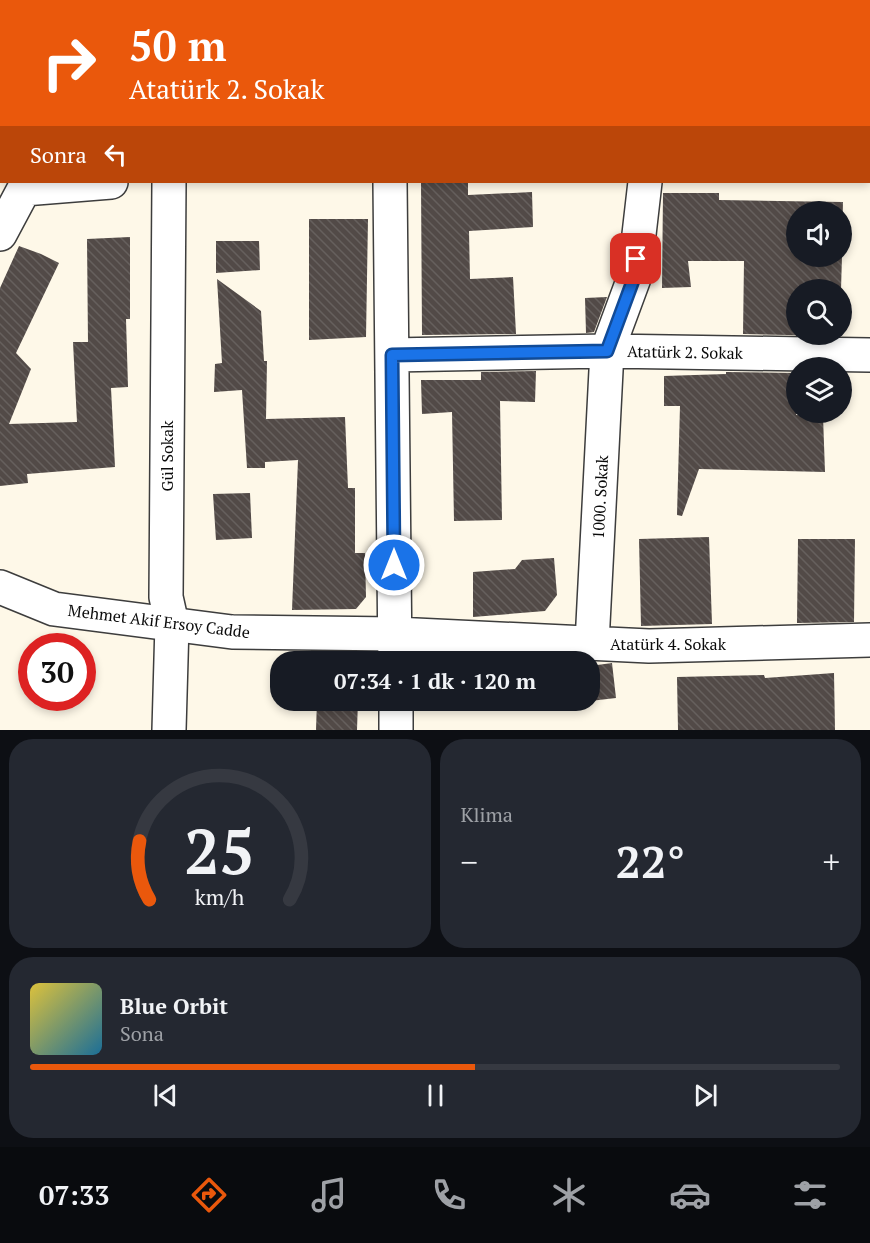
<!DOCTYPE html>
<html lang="tr">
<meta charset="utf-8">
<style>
body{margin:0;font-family:"PT Serif",serif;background:#242831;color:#f1f3f6;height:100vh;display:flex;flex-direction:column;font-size:22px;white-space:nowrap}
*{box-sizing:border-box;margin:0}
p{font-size:20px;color:#9ea1a6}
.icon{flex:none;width:33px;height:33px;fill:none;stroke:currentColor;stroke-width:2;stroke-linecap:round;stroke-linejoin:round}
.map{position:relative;height:730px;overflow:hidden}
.side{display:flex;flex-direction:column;gap:9px;padding:9px;background:#0d0f14;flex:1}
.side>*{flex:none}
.hud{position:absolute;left:0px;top:0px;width:870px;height:183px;box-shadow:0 3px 9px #0003;background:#ea580c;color:#fff;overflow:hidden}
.controls{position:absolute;left:786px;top:201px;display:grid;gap:12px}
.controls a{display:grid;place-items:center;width:66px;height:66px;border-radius:50%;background:#171b24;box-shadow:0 3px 9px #0003;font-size:30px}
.speed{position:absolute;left:18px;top:633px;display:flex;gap:12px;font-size:30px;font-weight:700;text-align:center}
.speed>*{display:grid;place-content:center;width:78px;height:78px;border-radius:50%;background:#171b24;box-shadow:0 3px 9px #0003;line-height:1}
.speed .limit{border:9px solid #d22;background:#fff;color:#111}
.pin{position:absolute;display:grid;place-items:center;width:51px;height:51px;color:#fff;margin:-26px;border-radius:12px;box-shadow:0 3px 9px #0006}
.me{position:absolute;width:66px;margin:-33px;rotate:0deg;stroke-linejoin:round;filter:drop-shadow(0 0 4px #0008)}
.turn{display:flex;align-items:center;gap:21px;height:126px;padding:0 30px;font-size:27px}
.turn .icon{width:78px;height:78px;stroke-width:2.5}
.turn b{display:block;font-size:42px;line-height:51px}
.then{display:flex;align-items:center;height:57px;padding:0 30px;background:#0003;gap:12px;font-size:22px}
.big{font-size:45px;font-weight:600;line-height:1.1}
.side .card{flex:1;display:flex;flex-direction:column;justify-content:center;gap:9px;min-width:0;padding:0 21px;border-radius:24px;background:#242831}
.side .dial{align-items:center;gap:0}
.dial svg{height:156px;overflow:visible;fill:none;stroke:#363941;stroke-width:7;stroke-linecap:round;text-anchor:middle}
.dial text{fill:#f1f3f6;stroke:none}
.song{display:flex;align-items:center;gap:18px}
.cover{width:72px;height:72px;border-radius:9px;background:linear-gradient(135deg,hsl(50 70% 55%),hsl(200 70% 35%))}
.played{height:6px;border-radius:3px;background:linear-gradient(90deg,#ea580c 55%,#363941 55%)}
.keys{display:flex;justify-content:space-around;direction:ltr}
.heat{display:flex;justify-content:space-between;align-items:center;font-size:33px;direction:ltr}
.side .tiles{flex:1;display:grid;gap:9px;grid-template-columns:1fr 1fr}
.card:last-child{grid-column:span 2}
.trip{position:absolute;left:270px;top:651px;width:330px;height:60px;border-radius:24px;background:#171b24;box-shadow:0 3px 9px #0003;font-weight:600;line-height:60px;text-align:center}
.menu{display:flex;height:96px;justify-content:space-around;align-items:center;background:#090b0e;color:#9ea1a6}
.menu .icon{width:42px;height:42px}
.menu .on{color:#ea580c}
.menu b{font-size:27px;color:#f1f3f6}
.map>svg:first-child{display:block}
</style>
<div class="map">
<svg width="870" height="730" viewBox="0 0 870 730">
<defs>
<pattern id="building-back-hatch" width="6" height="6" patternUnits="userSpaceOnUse" patternTransform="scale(1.5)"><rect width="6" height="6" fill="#524a47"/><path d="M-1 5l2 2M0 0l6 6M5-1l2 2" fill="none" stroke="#66605d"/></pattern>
</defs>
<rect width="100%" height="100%" fill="#fef8e8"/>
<!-- building -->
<path fill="url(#building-back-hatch)" d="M 421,182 L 468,182 L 468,195 L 532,192 L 533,227 L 469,231 L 470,279 L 513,277 L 516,334 L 422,335 Z
M 663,193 L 719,193 L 719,200 L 843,202 L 842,240 L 842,212 L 796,212 L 796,256 L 842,256 L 841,290 L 796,290 L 796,334 L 840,336 L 743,334 L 744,261 L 688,261 L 691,287 L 662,288 Z
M 309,219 L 368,219 L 366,337 L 309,340 Z
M 130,237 L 130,319 L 126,319 L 128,387 L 111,388 L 115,467 L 27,474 L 28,483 L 0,486 L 0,288 L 19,246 L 41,254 L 59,263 L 16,353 L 31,369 L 9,424 L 77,422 L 73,342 L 88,342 L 87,239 Z
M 216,241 L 259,241 L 260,270 L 216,273 Z
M 217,279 L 261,311 L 264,361 L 267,361 L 266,419 L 345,417 L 348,488 L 355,488 L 355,553 L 365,553 L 366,597 L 356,609 L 292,610 L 298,460 L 265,462 L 265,468 L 247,468 L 242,390 L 214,392 L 215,364 L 222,363 Z
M 607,297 L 594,332 L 586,333 L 585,298 Z
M 536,371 L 535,402 L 500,401 L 502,520 L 454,521 L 452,412 L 422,414 L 421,380 L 481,380 L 481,372 Z
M 726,372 L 796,373 L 796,415 L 823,416 L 825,472 L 699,469 L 682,516 L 677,515 L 680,406 L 664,406 L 664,376 L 726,374 Z
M 250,493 L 252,538 L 216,540 L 213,494 Z
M 709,537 L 712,624 L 641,626 L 639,539 Z
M 798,539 L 855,539 L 854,622 L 797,623 Z
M 554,558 L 557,595 L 545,611 L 473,617 L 473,572 L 515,569 L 522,560 Z
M 612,663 L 616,698 L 590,701 L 590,666 Z
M 834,673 L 835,730 L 678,730 L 677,677 L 764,675 L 765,678 Z
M 317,700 L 358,700 L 357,730 L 316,730 Z"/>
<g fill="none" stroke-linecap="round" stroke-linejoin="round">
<!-- minor casing -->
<g stroke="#3d3d3d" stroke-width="36">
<path id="minor" d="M 389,0 L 389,2
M 648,2 L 648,0
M 0,26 L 2,26
M 390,182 L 395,662
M 0,234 L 24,189 L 111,182
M 392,355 L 607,351 L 870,355
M 395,634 L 649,646 L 870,640
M 592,643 L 607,351 L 634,278 L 645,182
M 396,700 L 396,730
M 169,730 L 172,624 L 166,597 L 169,182"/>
</g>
<!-- tertiary casing -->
<g stroke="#3d3d3d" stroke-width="36">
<path id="tertiary" d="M 0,587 L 54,609 L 232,632 L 395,634"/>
</g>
<!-- minor -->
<use href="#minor" stroke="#fff" stroke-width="33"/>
<!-- tertiary -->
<use href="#tertiary" stroke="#fff" stroke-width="33"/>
</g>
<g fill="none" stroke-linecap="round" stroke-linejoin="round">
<!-- route casing -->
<g stroke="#114b97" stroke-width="15">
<path id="route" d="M 394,565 L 392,355 L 607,351 L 634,278 L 636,259"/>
</g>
<!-- route -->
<use href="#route" stroke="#1a73e8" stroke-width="10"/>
</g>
<g text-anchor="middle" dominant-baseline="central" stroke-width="6" stroke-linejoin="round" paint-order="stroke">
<!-- street labels -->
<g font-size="16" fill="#0a0a0a" stroke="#fff">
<text transform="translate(685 352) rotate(1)">Atatürk 2. Sokak</text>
<text transform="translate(167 456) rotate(-90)">Gül Sokak</text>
<text transform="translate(600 497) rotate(-87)">1000. Sokak</text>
<text transform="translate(159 621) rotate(7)">Mehmet Akif Ersoy Cadde</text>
<text x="668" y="644">Atatürk 4. Sokak</text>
</g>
</g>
</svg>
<div class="controls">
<a><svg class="icon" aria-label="sound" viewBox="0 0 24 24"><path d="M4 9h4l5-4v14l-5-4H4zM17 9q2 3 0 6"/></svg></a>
<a><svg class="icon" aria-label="search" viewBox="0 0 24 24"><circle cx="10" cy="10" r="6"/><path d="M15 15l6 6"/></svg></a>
<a><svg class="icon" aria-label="layers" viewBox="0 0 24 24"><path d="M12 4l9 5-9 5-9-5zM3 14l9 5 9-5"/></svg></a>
</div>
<div class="speed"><div class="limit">30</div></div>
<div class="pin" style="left:636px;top:259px;background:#d93025"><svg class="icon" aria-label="arrive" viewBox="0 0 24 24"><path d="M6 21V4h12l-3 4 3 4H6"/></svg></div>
<svg class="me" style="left:394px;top:565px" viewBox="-20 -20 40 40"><circle r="17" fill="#1a73e8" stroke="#fff" stroke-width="3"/><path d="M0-11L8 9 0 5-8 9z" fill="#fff"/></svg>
<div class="trip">07:34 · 1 dk · 120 m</div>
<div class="hud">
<div class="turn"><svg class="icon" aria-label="right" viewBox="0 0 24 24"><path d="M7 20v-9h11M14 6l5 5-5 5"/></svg><div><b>50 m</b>Atatürk 2. Sokak</div></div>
<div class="then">Sonra<svg class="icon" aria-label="left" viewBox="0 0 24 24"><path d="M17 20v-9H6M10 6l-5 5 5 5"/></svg></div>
</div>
</div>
<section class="side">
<div class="tiles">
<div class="card dial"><svg viewBox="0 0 100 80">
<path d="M14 69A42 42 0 1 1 86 69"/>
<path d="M14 69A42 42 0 0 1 9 39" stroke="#ea580c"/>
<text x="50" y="56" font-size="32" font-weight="700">25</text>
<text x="50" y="72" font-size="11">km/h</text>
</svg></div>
<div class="card"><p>Klima</p>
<div class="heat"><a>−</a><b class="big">22°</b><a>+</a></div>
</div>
<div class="card">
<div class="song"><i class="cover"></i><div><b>Blue Orbit</b><p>Sona</p></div></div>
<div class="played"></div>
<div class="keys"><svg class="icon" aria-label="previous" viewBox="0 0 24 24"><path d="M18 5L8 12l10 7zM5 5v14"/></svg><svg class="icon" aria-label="pause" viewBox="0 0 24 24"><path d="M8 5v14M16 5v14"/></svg><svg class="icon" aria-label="next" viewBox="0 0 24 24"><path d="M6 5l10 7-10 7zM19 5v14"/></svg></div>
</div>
</div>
</section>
<nav class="menu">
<b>07:33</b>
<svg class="icon on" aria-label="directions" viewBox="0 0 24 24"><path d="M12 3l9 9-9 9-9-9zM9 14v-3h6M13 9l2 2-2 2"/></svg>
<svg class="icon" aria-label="music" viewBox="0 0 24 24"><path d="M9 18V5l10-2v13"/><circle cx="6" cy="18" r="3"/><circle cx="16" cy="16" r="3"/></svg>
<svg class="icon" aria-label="phone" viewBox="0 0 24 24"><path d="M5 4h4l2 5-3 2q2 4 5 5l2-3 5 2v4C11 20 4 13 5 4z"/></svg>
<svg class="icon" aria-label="climate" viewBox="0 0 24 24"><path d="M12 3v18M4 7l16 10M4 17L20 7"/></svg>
<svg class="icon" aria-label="car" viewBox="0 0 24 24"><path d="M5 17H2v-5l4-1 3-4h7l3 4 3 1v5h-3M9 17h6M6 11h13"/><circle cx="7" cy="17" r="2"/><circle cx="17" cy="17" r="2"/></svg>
<svg class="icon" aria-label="filters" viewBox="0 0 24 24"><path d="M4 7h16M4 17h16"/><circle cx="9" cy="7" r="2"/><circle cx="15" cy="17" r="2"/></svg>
</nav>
